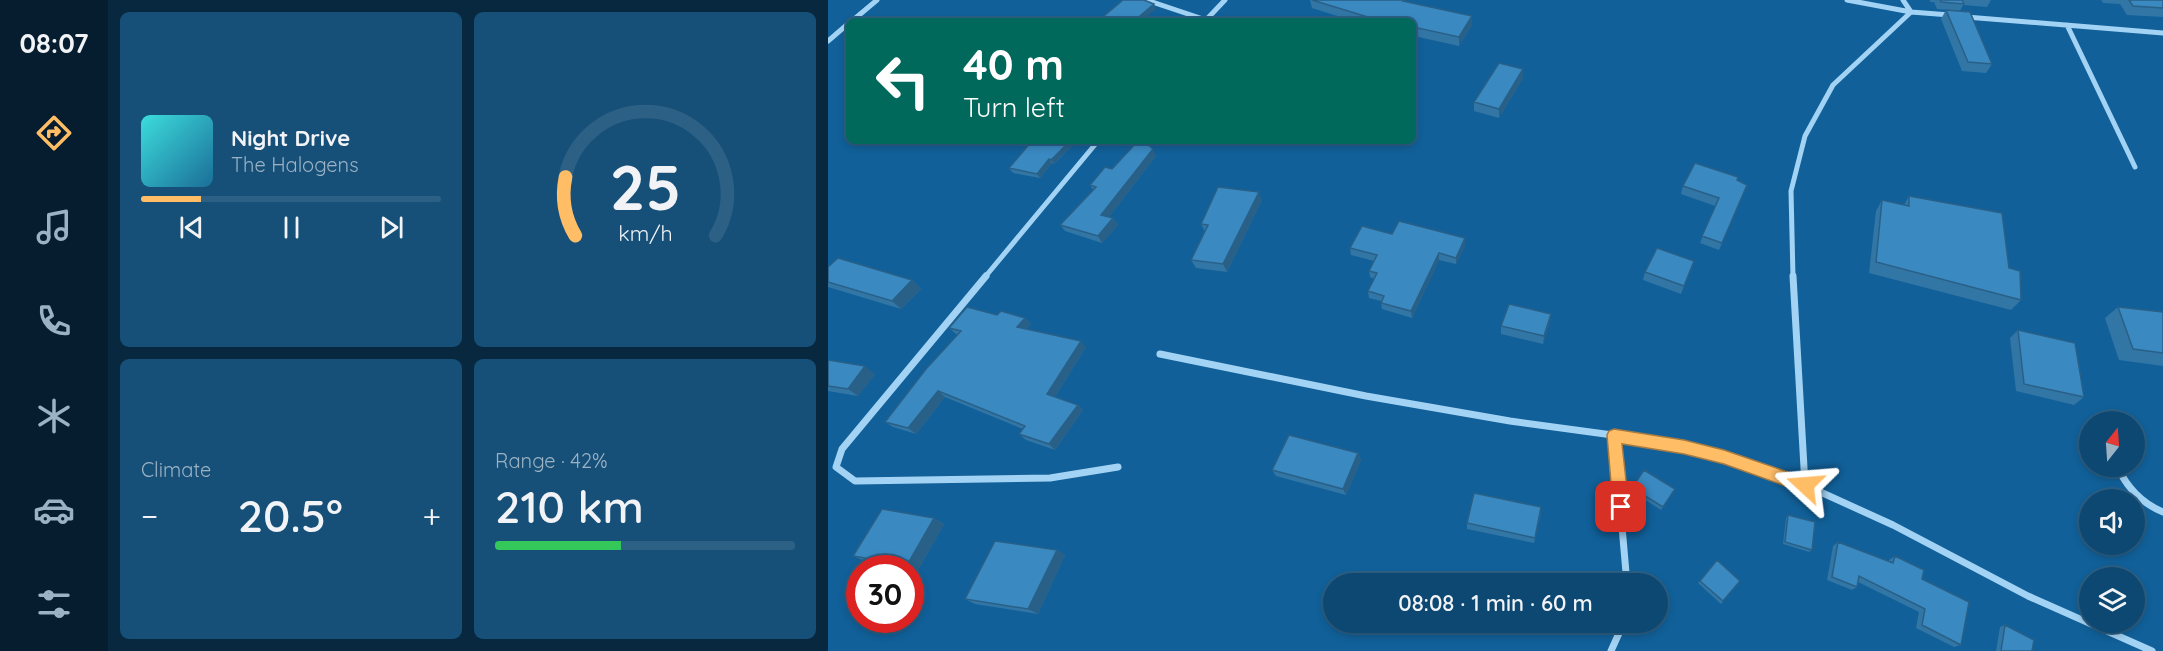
<!DOCTYPE html>
<meta charset="utf-8">
<style>
body{margin:0;font-family:Quicksand,sans-serif;background:#164f78;color:#f1f3f6;height:100vh;display:flex;flex-direction:column;font-size:22px;white-space:nowrap}
*{box-sizing:border-box;margin:0}
p{font-size:20px;color:#9ab2c4}
.icon{flex:none;width:33px;height:33px;fill:none;stroke:currentColor;stroke-width:2;stroke-linecap:round;stroke-linejoin:round}
.map{position:relative;flex:1;overflow:hidden}
.sheet{display:flex;flex-direction:column;gap:12px;padding:12px;background:#07283f;width:720px}
.sheet>*{flex:none}
.guide{position:absolute;left:18px;top:18px;width:570px;height:126px;border-radius:9px;box-shadow:0 3px 9px #0003,0 0 0 2px #2d6085;background:#00695c;color:#fff;overflow:hidden}
.needle{width:39px;rotate:17deg}
.tools{position:absolute;left:1251px;top:411px;display:grid;gap:12px}
.tools a{display:grid;place-items:center;width:66px;height:66px;border-radius:50%;background:#0d4873;box-shadow:0 3px 9px #0003,0 0 0 2px #2d6085;font-size:30px}
.speed{position:absolute;left:18px;top:555px;display:flex;gap:12px;font-size:30px;font-weight:700;text-align:center}
.speed>*{display:grid;place-content:center;width:78px;height:78px;border-radius:50%;background:#0d4873;box-shadow:0 3px 9px #0003,0 0 0 2px #2d6085;line-height:1}
.speed .limit{border:9px solid #d22;background:#fff;color:#111}
.pin{position:absolute;display:grid;place-items:center;width:51px;height:51px;color:#fff;margin:-26px;border-radius:12px;box-shadow:0 3px 9px #0006}
.me{position:absolute;width:66px;margin:-33px;rotate:289deg;stroke-linejoin:round;filter:drop-shadow(0 0 4px #0008)}
.turn{display:flex;align-items:center;gap:21px;height:126px;padding:0 18px;font-size:27px}
.turn .icon{width:78px;height:78px;stroke-width:2.5}
.turn b{display:block;font-size:42px;line-height:51px}
.big{font-size:45px;font-weight:600;line-height:1.1}
.sheet .widget{flex:1;display:flex;flex-direction:column;justify-content:center;gap:9px;min-width:0;padding:0 21px;border-radius:9px;background:#164f78}
.sheet .dial{align-items:center;gap:0}
.dial svg{height:156px;overflow:visible;fill:none;stroke:#2d6085;stroke-width:7;stroke-linecap:round;text-anchor:middle}
.dial text{fill:#f1f3f6;stroke:none}
.song{display:flex;align-items:center;gap:18px}
.cover{width:72px;height:72px;border-radius:9px;background:linear-gradient(135deg,hsl(180 70% 55%),hsl(200 70% 35%))}
.played{height:6px;border-radius:3px;background:linear-gradient(90deg,#ffbd66 20%,#2d6085 20%)}
.keys{display:flex;justify-content:space-around;direction:ltr}
.heat{display:flex;justify-content:space-between;align-items:center;font-size:33px;direction:ltr}
.charge{height:9px;border-radius:4px;background:linear-gradient(90deg,#34c759 42%,#2d6085 0)}
.sheet .tiles{flex:1;display:grid;gap:12px;grid-template-columns:repeat(2,1fr)}
.trip{position:absolute;left:495px;top:573px;width:345px;height:60px;border-radius:30px;background:#0d4873;box-shadow:0 3px 9px #0003,0 0 0 2px #2d6085;font-weight:600;line-height:60px;text-align:center}
main{display:flex;flex:1;min-height:0}
.menu{display:flex;flex-direction:column;width:108px;justify-content:space-around;align-items:center;background:#051d2e;color:#9ab2c4}
.menu .icon{width:42px;height:42px}
.menu .on{color:#ffbd66}
.menu b{font-size:27px;color:#f1f3f6}
.map>svg:first-child{display:block}
</style>
<main>
<nav class="menu">
<b>08:07</b>
<svg class="icon on" aria-label="directions" viewBox="0 0 24 24"><path d="M12 3l9 9-9 9-9-9zM9 14v-3h6M13 9l2 2-2 2"/></svg>
<svg class="icon" aria-label="music" viewBox="0 0 24 24"><path d="M9 18V5l10-2v13"/><circle cx="6" cy="18" r="3"/><circle cx="16" cy="16" r="3"/></svg>
<svg class="icon" aria-label="phone" viewBox="0 0 24 24"><path d="M5 4h4l2 5-3 2q2 4 5 5l2-3 5 2v4C11 20 4 13 5 4z"/></svg>
<svg class="icon" aria-label="climate" viewBox="0 0 24 24"><path d="M12 3v18M4 7l16 10M4 17L20 7"/></svg>
<svg class="icon" aria-label="car" viewBox="0 0 24 24"><path d="M5 17H2v-5l4-1 3-4h7l3 4 3 1v5h-3M9 17h6M6 11h13"/><circle cx="7" cy="17" r="2"/><circle cx="17" cy="17" r="2"/></svg>
<svg class="icon" aria-label="filters" viewBox="0 0 24 24"><path d="M4 7h16M4 17h16"/><circle cx="9" cy="7" r="2"/><circle cx="15" cy="17" r="2"/></svg>
</nav>
<section class="sheet">
<div class="tiles">
<div class="widget">
<div class="song"><i class="cover"></i><div><b>Night Drive</b><p>The Halogens</p></div></div>
<div class="played"></div>
<div class="keys"><svg class="icon" aria-label="previous" viewBox="0 0 24 24"><path d="M18 5L8 12l10 7zM5 5v14"/></svg><svg class="icon" aria-label="pause" viewBox="0 0 24 24"><path d="M8 5v14M16 5v14"/></svg><svg class="icon" aria-label="next" viewBox="0 0 24 24"><path d="M6 5l10 7-10 7zM19 5v14"/></svg></div>
</div>
<div class="widget dial"><svg viewBox="0 0 100 80">
<path d="M14 69A42 42 0 1 1 86 69"/>
<path d="M14 69A42 42 0 0 1 9 39" stroke="#ffbd66"/>
<text x="50" y="56" font-size="32" font-weight="700">25</text>
<text x="50" y="72" font-size="11">km/h</text>
</svg></div>
<div class="widget"><p>Climate</p>
<div class="heat"><a>−</a><b class="big">20.5°</b><a>+</a></div>
</div>
<div class="widget"><p>Range · 42%</p><b class="big">210 km</b><div class="charge"></div></div>
</div>
</section>
<div class="map">
<svg width="1335" height="651" viewBox="0 0 1335 651">
<rect width="100%" height="100%" fill="#116099"/>
<g fill="none" stroke-linecap="round" stroke-linejoin="round">
<!-- street-far1 -->
<path stroke="#a3d3f4" stroke-width="5" d="M 318,0 L 378,20
M 1019,0 L 1083,12 L 1122,15
M 1075,0 L 1083,12
M 1138,17 L 1335,33
M 24,21 L 49,0
M 377,21 L 397,0
M 1239,25 L 1307,167
M 0,41 L 21,23
M 157,277 L 270,141
M 965,277 L 963,191 L 977,136 L 1005,85 L 1083,12"/>
<!-- street -->
<path stroke="#a3d3f4" stroke-width="7" d="M 158,276 L 14,449 L 8,467 L 27,481 L 222,478 L 290,467
M 965,276 L 977,485
M 332,354 L 538,396 L 682,421 L 814,439 L 896,457 L 977,485 L 1065,525 L 1200,596 L 1324,651
M 786,435 L 799,584
M 1289,466 C 1299,488 1313,503 1335,512
M 783,651 L 796,622"/>
</g>
<!-- wall -->
<path fill="#3276a6" d="M 482,0 L 577,0 L 578,2 L 644,16 L 644,25 L 631,46 L 586,36 L 585,37 L 585,21 L 525,21 L 484,8 Z
M 1102,0 L 1163,0 L 1159,7 L 1135,5 L 1132,11 L 1109,9 L 1106,2 L 1102,2 Z
M 1273,0 L 1335,0 L 1335,17 L 1299,15 L 1292,4 L 1275,3 Z
M 1118,10 L 1164,64 L 1158,73 L 1134,71 L 1113,19 Z
M 695,69 L 695,78 L 671,118 L 646,111 L 646,102 Z
M 249,141 L 226,164 L 224,163 L 212,178 L 185,173 L 181,168 Z
M 328,156 L 281,217 L 285,218 L 290,225 L 274,243 L 237,231 L 232,225 L 265,190 L 262,185 L 284,169 Z
M 909,180 L 919,185 L 891,250 L 872,243 L 887,206 L 853,194 L 855,186 Z
M 1081,196 L 1181,268 L 1193,300 L 1183,310 L 1041,273 L 1048,211 L 1054,200 L 1076,205 Z
M 434,200 L 399,272 L 368,268 L 363,260 L 377,232 L 373,224 Z
M 564,234 L 637,245 L 628,264 L 611,260 L 584,318 L 554,309 L 553,303 L 553,301 L 541,298 L 540,291 L 546,279 L 542,277 L 541,271 L 546,261 L 523,255 L 522,248 Z
M 866,261 L 853,294 L 815,280 L 817,272 Z
M 0,267 L 84,280 L 93,289 L 73,309 L 0,287 Z
M 1290,307 L 1335,312 L 1335,366 L 1291,360 L 1277,318 Z
M 723,314 L 722,322 L 715,344 L 673,334 L 673,326 Z
M 169,315 L 197,318 L 203,324 L 199,329 L 258,347 L 227,397 L 250,405 L 255,410 L 227,450 L 198,440 L 191,434 L 195,429 L 117,397 L 88,434 L 65,427 L 57,422 L 130,335 L 128,334 L 121,328 Z
M 1190,330 L 1256,397 L 1246,405 L 1188,391 L 1182,338 Z
M 0,360 L 47,374 L 30,396 L 0,391 Z
M 530,453 L 533,460 L 518,495 L 448,476 L 444,470 Z
M 804,488 L 847,489 L 833,510 L 803,491 Z
M 713,513 L 706,543 L 639,529 L 639,523 Z
M 960,515 L 984,550 L 981,552 L 955,544 L 958,518 Z
M 106,518 L 116,524 L 90,570 L 37,561 L 25,556 Z
M 1010,542 L 1061,561 L 1061,560 L 1067,556 L 1094,579 L 1133,645 L 1126,647 L 1088,628 L 1091,612 L 1030,582 L 1029,587 L 1024,590 L 999,580 L 1005,546 Z
M 229,550 L 237,555 L 210,614 L 147,604 L 137,599 Z
M 889,560 L 912,581 L 893,604 L 870,583 Z
M 1177,625 L 1204,651 L 1168,651 L 1172,627 Z"/>
<!-- shaded-wall -->
<path fill="#296087" d="M 326,4 L 328,9 L 314,21 L 306,21 Z
M 644,16 L 644,25 L 631,46 L 631,37 Z
M 695,69 L 695,78 L 671,118 L 671,109 Z
M 242,141 L 249,141 L 226,164 L 223,160 Z
M 325,149 L 328,156 L 278,221 L 273,215 Z
M 221,159 L 224,163 L 212,178 L 209,174 Z
M 431,192 L 434,200 L 399,272 L 395,264 Z
M 285,218 L 290,225 L 274,243 L 270,236 Z
M 637,238 L 637,245 L 628,264 L 628,258 Z
M 611,253 L 611,260 L 584,318 L 583,311 Z
M 84,280 L 93,289 L 73,309 L 64,301 Z
M 723,314 L 722,322 L 715,344 L 716,336 Z
M 197,318 L 203,324 L 195,334 L 189,327 Z
M 253,341 L 258,347 L 225,400 L 219,394 Z
M 37,366 L 47,374 L 30,396 L 20,389 Z
M 110,391 L 117,397 L 88,434 L 80,428 Z
M 250,405 L 255,410 L 227,450 L 221,444 Z
M 530,453 L 533,460 L 518,495 L 515,489 Z
M 106,518 L 116,524 L 90,570 L 79,565 Z
M 229,550 L 237,555 L 210,614 L 200,609 Z"/>
<!-- building -->
<path fill="#3a89c1" stroke="#296087" stroke-width="1.5" d="M 295,0 L 316,0 L 326,4 L 306,21 L 270,21 Z
M 484,0 L 576,0 L 575,1 L 644,16 L 631,37 L 585,27 L 585,21 L 553,21 Z
M 1112,0 L 1134,0 L 1136,4 L 1113,2 Z
M 1301,0 L 1335,0 L 1335,8 L 1305,6 Z
M 1118,10 L 1142,12 L 1164,64 L 1140,62 Z
M 671,63 L 695,69 L 671,109 L 646,102 Z
M 204,141 L 242,141 L 223,160 L 221,159 L 209,174 L 181,168 Z
M 310,141 L 315,141 L 325,149 L 273,215 L 285,218 L 270,236 L 232,225 L 268,187 L 262,185 L 277,167 L 284,169 Z
M 867,163 L 910,177 L 909,180 L 919,185 L 894,243 L 874,236 L 891,198 L 855,186 Z
M 390,187 L 431,192 L 395,264 L 363,260 L 380,225 L 373,224 Z
M 1081,196 L 1174,213 L 1181,268 L 1192,271 L 1193,300 L 1048,262 L 1054,200 L 1081,206 Z
M 571,221 L 637,238 L 628,258 L 611,253 L 583,311 L 553,303 L 556,296 L 540,291 L 549,273 L 541,271 L 549,255 L 522,248 L 534,226 L 564,234 Z
M 829,248 L 866,261 L 856,286 L 817,272 Z
M 10,258 L 84,280 L 64,301 L 0,282 L 0,267 Z
M 681,304 L 723,314 L 716,336 L 673,326 Z
M 139,307 L 169,315 L 173,311 L 197,318 L 189,327 L 253,341 L 219,394 L 250,405 L 221,444 L 191,434 L 197,426 L 110,391 L 80,428 L 57,422 L 98,369 L 133,331 L 121,328 Z
M 1290,307 L 1335,312 L 1335,353 L 1305,349 Z
M 1190,330 L 1247,343 L 1256,397 L 1196,384 Z
M 0,360 L 37,366 L 20,389 L 0,386 Z
M 461,435 L 530,453 L 515,489 L 444,470 Z
M 816,470 L 847,489 L 835,507 L 804,488 Z
M 646,493 L 713,507 L 707,538 L 639,523 Z
M 54,509 L 106,518 L 79,565 L 25,556 Z
M 960,515 L 987,522 L 984,550 L 957,542 Z
M 167,541 L 229,550 L 200,609 L 137,599 Z
M 1010,542 L 1065,563 L 1067,556 L 1096,570 L 1094,579 L 1141,602 L 1133,645 L 1094,625 L 1097,609 L 1031,576 L 1029,587 L 1004,577 Z
M 889,560 L 912,581 L 895,601 L 872,581 Z
M 1177,625 L 1206,640 L 1204,651 L 1173,651 Z"/>
<!-- route -->
<path fill="#ffbd66" stroke="#a67b42" stroke-width="1.5" d="M 786,429 L 856,440 L 896,450 L 983,480 L 985,485 L 983,491 L 977,493 L 896,464 L 856,454 L 794,444 L 801,507 L 798,512 L 793,515 L 787,512 L 785,507 L 779,435 L 781,431 Z"/>
</svg>
<div class="tools">
<a><svg class="needle" viewBox="-14 -14 28 28"><path d="M0-13l5 13h-10z" fill="#e53935"/><path d="M0 13l5-13h-10z" fill="#9ab2c4"/></svg></a>
<a><svg class="icon" aria-label="sound" viewBox="0 0 24 24"><path d="M4 9h4l5-4v14l-5-4H4zM17 9q2 3 0 6"/></svg></a>
<a><svg class="icon" aria-label="layers" viewBox="0 0 24 24"><path d="M12 4l9 5-9 5-9-5zM3 14l9 5 9-5"/></svg></a>
</div>
<div class="speed"><div class="limit">30</div></div>
<div class="pin" style="left:793px;top:507px;background:#d93025"><svg class="icon" aria-label="arrive" viewBox="0 0 24 24"><path d="M6 21V4h12l-3 4 3 4H6"/></svg></div>
<svg class="me" style="left:977px;top:485px" viewBox="-20 -20 40 40"><path d="M0-17L14 15 0 8-14 15z" fill="#ffbd66" stroke="#fff" stroke-width="4"/></svg>
<div class="trip">08:08 · 1 min · 60 m</div>
<div class="guide">
<div class="turn"><svg class="icon" aria-label="left" viewBox="0 0 24 24"><path d="M17 20v-9H6M10 6l-5 5 5 5"/></svg><div><b>40 m</b>Turn left</div></div>
</div>
</div>
</main>
